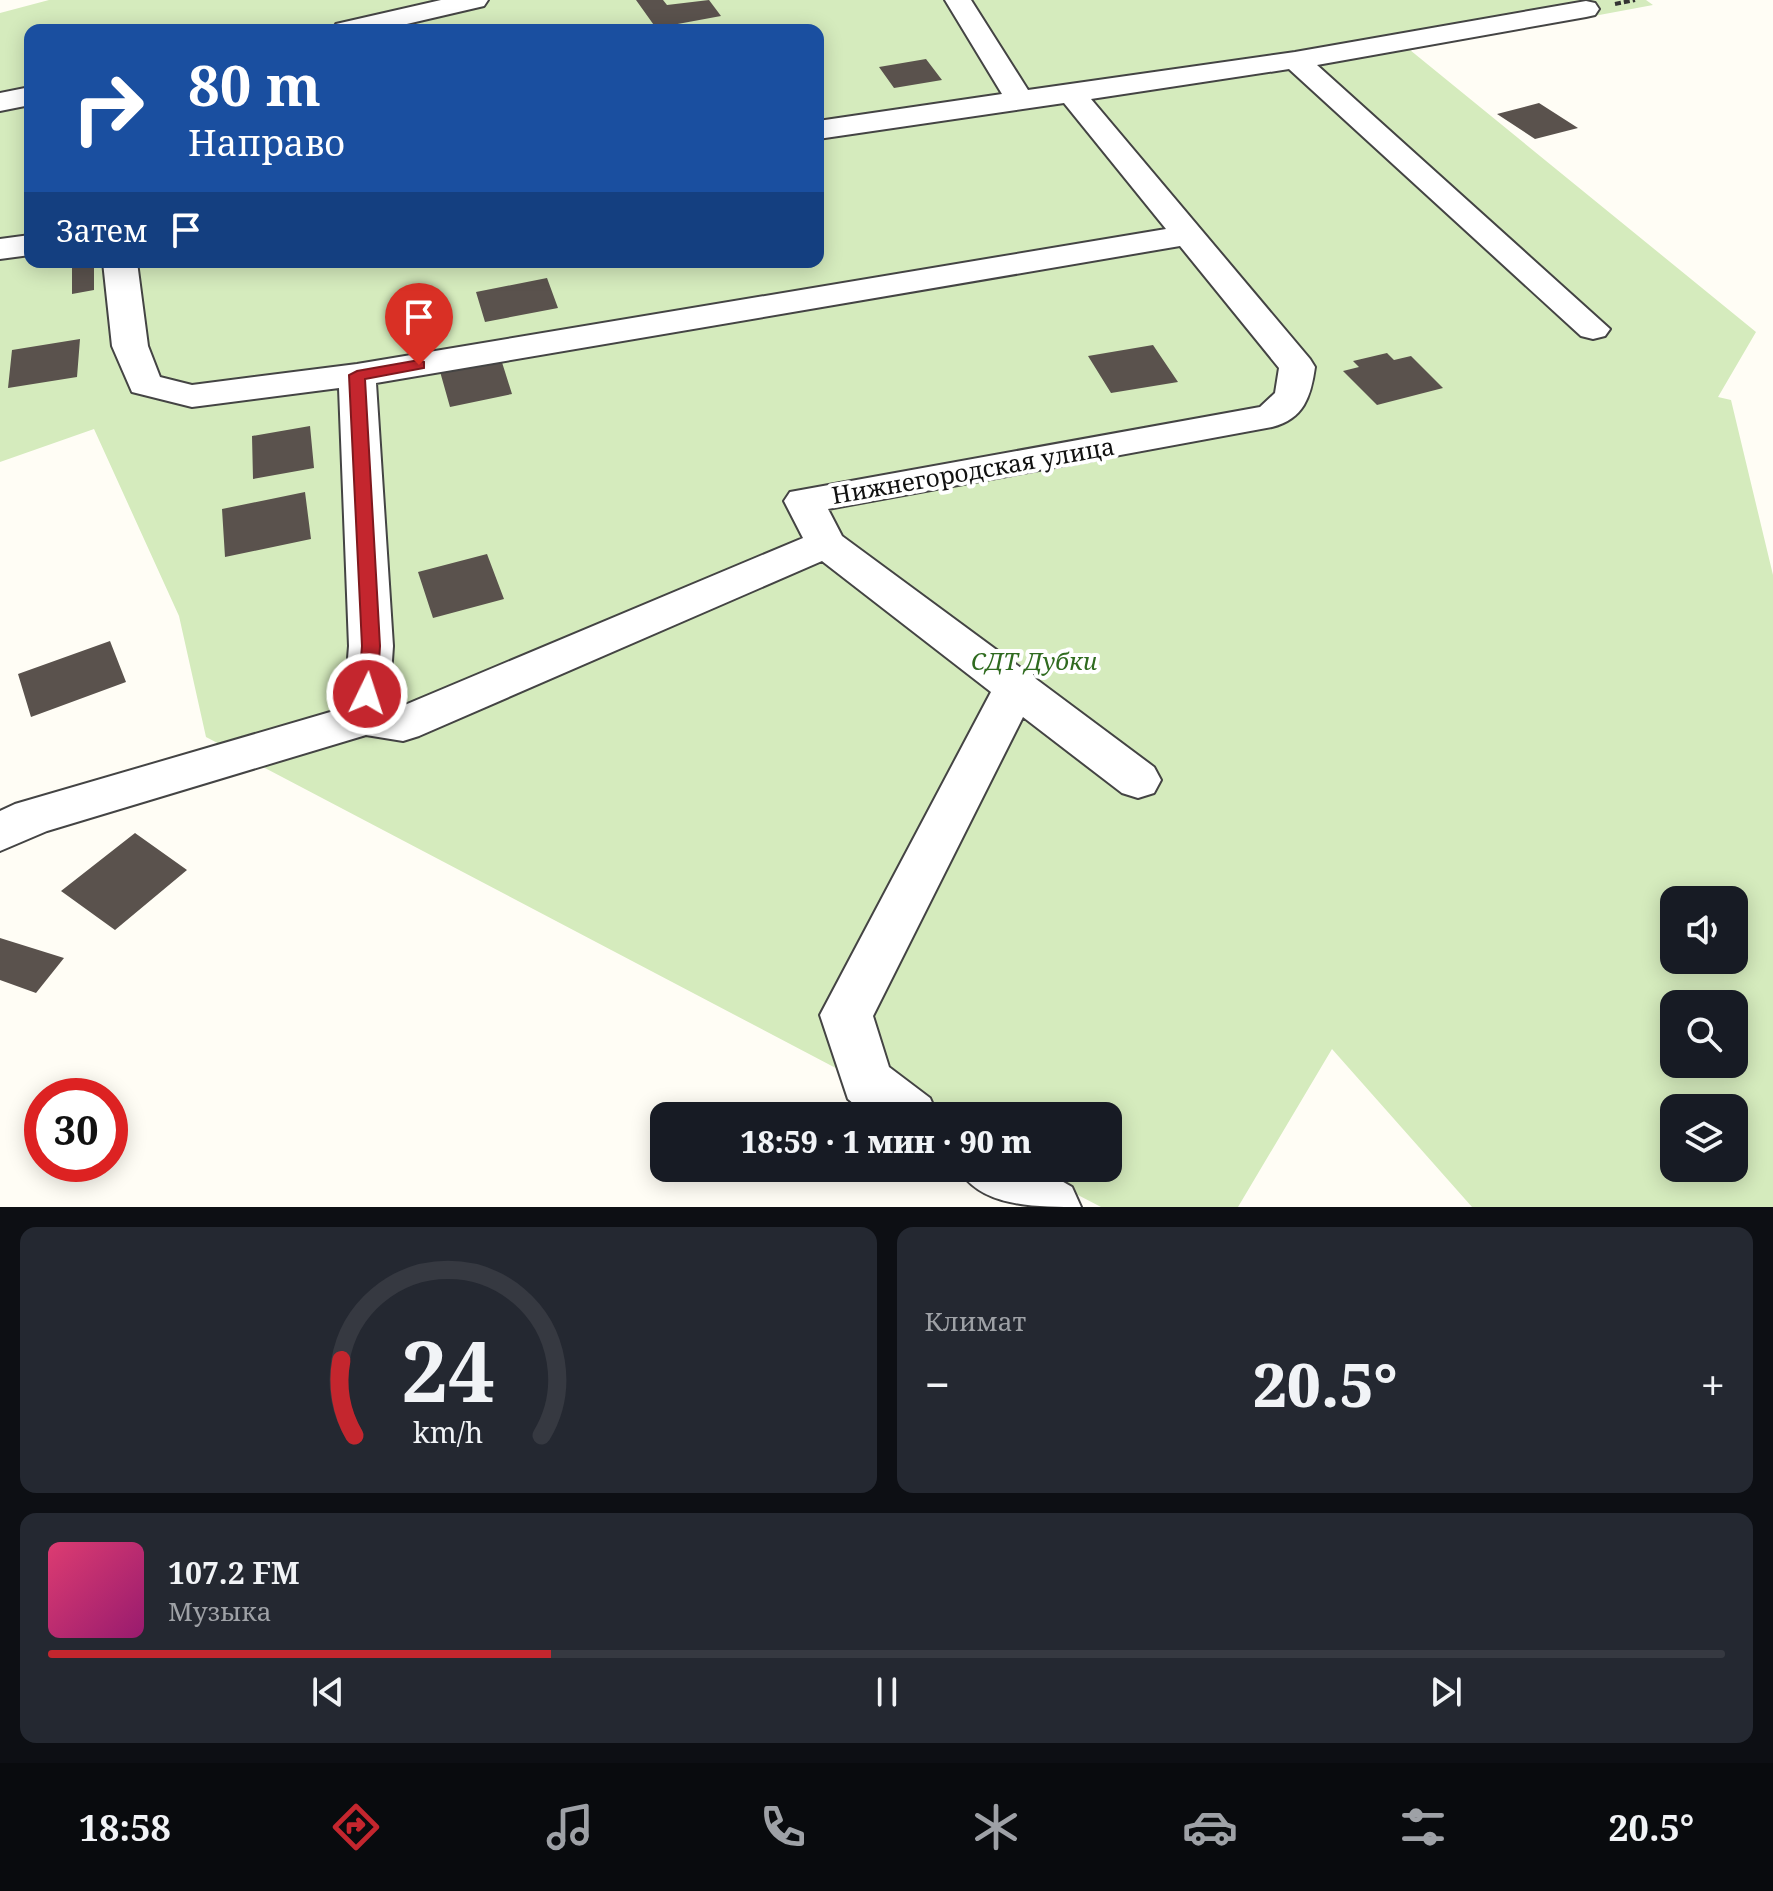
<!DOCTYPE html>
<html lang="ru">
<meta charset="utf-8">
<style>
body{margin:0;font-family:"Noto Serif",serif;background:#242831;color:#f1f3f6;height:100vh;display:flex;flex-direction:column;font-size:30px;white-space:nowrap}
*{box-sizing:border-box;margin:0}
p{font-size:26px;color:#9ea1a6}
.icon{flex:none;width:44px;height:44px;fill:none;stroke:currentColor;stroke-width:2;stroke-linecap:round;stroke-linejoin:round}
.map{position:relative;height:1207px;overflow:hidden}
.side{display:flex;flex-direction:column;gap:20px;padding:20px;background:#0d0f14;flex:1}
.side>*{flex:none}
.guide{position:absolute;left:24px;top:24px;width:800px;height:244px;border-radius:16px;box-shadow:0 4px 20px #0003;background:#1a4fa0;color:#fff;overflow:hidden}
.controls{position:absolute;left:1660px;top:886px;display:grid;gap:16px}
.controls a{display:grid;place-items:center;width:88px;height:88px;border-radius:16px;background:#171b24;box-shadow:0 4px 20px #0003;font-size:40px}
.speed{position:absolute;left:24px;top:1078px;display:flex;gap:16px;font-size:40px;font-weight:700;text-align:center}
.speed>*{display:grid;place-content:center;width:104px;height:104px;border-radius:50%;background:#171b24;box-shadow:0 4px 20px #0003;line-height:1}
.speed .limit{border:12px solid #d22;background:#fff;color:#111}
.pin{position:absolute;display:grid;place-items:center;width:68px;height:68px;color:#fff;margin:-82px -34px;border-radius:50% 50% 50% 0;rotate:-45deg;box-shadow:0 0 8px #0007}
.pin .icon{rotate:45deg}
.me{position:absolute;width:88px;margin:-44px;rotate:4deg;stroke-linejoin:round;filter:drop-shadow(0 0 6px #0008)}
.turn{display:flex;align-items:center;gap:28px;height:168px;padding:0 32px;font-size:36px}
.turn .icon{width:104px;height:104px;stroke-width:2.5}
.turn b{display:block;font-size:56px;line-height:68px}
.then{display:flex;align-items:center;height:76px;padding:0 32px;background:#0003;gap:16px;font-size:30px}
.big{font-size:60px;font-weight:800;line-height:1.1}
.side .card{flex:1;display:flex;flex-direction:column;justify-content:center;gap:12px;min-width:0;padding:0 28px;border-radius:16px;background:#242831}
.side .dial{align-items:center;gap:0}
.dial svg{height:208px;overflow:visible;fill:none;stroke:#363941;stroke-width:7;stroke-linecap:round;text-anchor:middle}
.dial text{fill:#f1f3f6;stroke:none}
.song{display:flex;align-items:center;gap:24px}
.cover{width:96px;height:96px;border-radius:12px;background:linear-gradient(135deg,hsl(340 70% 55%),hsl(320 70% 35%))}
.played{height:8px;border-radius:4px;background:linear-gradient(90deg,#c4262e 30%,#363941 30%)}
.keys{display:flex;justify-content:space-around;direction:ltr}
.heat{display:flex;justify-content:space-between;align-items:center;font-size:44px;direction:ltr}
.side .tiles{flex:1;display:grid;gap:20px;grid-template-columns:1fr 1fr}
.card:last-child{grid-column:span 2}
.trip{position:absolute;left:650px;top:1102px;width:472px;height:80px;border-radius:16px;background:#171b24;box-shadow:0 4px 20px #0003;font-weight:800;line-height:80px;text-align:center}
.menu{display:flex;height:128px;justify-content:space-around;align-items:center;background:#090b0e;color:#9ea1a6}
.menu .icon{width:56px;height:56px}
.menu .current{color:#c4262e}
.menu b{font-size:36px;color:#f1f3f6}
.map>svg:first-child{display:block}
</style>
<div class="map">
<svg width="1773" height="1207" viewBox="0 0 1773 1207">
<rect width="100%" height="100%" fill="#fffdf5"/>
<!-- green -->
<path fill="#d5ebbd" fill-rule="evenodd" d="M 49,0 L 1646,0 L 1653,5 L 1410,50 L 1756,332 L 1718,397 L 1731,400 L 1773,575 L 1773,1207 L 1472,1207 L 1332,1049 L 1238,1207 L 1101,1207 L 1026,1168 L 1108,1168 L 1108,1116 L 927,1116 L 206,737 L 179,616 L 94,429 L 0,462 L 0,13 ZM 30,30 L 818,30 L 818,262 L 30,262 ZM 1674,900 L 1734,900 L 1734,960 L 1674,960 ZM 1674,1004 L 1734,1004 L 1734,1064 L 1674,1064 ZM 1674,1108 L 1734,1108 L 1734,1168 L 1674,1168 Z"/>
<!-- building -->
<path fill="#5a524d" d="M 636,0 L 663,0 L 667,5 L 709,0 L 721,16 L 656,28 Z
M 926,59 L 942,80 L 894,88 L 879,67 Z
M 1539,103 L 1578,128 L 1535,139 L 1497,114 Z
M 94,263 L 94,290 L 72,294 L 72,266 Z
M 547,278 L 558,308 L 485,322 L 476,292 Z
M 80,339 L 77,377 L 8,388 L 12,350 Z
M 1153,345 L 1178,382 L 1111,393 L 1088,356 Z
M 1387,353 L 1394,360 L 1411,356 L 1443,388 L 1377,405 L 1343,371 L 1359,367 L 1353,361 Z
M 500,356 L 512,394 L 450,407 L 439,368 Z
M 310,426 L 314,468 L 253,479 L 252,436 Z
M 305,492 L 311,539 L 225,557 L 222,509 Z
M 487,554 L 504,599 L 433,618 L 418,572 Z
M 110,641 L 126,682 L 31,717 L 18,674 Z
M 135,833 L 187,870 L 115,930 L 61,891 Z
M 0,938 L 64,958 L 36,993 L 0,980 Z"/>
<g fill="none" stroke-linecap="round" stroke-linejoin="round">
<!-- street casing -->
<g stroke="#444" stroke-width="4">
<path id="street" d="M 441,0 L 488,0 L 484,6 L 381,30 L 332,30 L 336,24 Z
M 945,0 L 971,0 L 1028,90 L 1295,52 L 1586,1 L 1595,3 L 1599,9 L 1595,15 L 1586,17 L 1317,65 L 1610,329 L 1605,336 L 1593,339 L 1581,336 L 1289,69 L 1091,99 L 1310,359 L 1315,367 C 1311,396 1304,419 1272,427 L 828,509 L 842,536 L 1025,671 L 1033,674 L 1036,679 L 1154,767 L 1161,780 L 1154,793 L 1138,798 L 1122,793 L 1023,717 L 873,1016 L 889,1067 L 930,1098 L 938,1116 L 868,1116 L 848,1099 L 820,1015 L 991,692 L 822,561 L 419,736 L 403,741 L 366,735 L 47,831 L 0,851 L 0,811 L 15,804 L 344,708 L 349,646 L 339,388 L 192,407 L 132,392 L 112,346 L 103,262 L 137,262 L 148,346 L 160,377 L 192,385 L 357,364 L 1166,229 L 1064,103 L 818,139 L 818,121 L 1002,94 ZM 1180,246 L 1279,368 L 1275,393 L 1260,407 L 790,492 L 784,501 L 803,538 L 400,707 L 389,705 L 393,646 L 376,383 Z
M 30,87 L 30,105 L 0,111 L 0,93 Z
M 30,235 L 30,255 L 0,259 L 0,239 Z
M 958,1168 L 1039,1168 L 1072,1187 L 1081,1207 C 1034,1207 980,1207 958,1168 Z"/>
</g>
<!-- path -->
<path stroke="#333" stroke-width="4" stroke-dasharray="6 3" stroke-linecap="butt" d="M 1615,4 L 1635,0"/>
<!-- street -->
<use href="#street" fill="#fff" fill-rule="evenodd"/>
</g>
<!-- route -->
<path fill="#c4262e" stroke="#7f191e" stroke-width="2" d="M 419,360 L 424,362 L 424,368 L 365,379 L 380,646 L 377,694 L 367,701 L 358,694 L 362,646 L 349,375 L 357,371 Z"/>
<g text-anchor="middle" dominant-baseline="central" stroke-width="8" stroke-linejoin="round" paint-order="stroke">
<!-- street labels -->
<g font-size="24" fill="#111" stroke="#fff">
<text transform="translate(973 470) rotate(-10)">Нижнегородская улица</text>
</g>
<!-- park labels -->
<g font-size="24" font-style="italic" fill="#2f6b1f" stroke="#fff">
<text x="1034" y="660">СДТ Дубки</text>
</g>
</g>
</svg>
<div class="controls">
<a><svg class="icon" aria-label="sound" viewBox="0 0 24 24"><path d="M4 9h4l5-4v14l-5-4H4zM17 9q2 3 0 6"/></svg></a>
<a><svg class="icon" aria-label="search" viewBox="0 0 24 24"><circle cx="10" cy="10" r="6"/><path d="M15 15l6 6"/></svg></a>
<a><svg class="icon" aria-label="layers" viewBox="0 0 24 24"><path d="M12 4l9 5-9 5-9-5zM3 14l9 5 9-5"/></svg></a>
</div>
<div class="speed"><div class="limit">30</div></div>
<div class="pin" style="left:419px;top:365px;background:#d93025"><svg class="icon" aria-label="arrive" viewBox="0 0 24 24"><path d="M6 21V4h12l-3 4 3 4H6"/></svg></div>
<svg class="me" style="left:367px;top:694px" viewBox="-20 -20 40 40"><circle r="17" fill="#c4262e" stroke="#fff" stroke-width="3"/><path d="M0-11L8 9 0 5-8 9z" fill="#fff"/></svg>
<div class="trip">18:59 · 1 мин · 90 m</div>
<div class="guide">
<div class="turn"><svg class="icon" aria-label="right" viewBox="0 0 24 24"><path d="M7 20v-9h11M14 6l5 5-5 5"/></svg><div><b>80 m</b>Направо</div></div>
<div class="then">Затем<svg class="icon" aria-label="arrive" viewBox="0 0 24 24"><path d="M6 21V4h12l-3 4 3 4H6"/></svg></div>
</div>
</div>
<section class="side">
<div class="tiles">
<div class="card dial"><svg viewBox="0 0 100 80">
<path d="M14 69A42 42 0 1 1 86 69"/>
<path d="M14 69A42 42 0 0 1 9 40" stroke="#c4262e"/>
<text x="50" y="56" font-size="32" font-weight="700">24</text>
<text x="50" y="72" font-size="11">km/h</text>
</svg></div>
<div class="card"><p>Климат</p>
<div class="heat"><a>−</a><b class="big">20.5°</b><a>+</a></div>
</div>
<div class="card">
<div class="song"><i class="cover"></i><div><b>107.2 FM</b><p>Музыка</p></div></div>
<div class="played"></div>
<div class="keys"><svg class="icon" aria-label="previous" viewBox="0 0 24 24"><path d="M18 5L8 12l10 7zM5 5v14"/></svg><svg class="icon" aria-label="pause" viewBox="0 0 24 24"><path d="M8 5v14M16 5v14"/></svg><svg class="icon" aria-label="next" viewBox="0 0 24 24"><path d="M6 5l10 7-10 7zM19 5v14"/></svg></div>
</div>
</div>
</section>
<nav class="menu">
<b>18:58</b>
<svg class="icon current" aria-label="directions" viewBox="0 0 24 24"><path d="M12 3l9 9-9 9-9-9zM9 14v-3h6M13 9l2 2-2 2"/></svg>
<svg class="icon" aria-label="music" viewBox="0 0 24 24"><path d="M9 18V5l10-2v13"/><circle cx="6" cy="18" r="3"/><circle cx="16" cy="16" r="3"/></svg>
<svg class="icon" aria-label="phone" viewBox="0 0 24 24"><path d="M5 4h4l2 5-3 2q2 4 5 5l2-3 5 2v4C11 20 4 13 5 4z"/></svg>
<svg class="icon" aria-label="climate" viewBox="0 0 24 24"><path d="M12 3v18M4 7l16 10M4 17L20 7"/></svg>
<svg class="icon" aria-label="car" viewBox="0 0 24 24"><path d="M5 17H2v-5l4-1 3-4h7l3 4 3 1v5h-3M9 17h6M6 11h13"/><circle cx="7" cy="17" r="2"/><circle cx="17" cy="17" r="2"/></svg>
<svg class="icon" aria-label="filters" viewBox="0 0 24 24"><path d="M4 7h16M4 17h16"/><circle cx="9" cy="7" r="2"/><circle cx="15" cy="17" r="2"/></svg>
<b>20.5°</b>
</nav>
